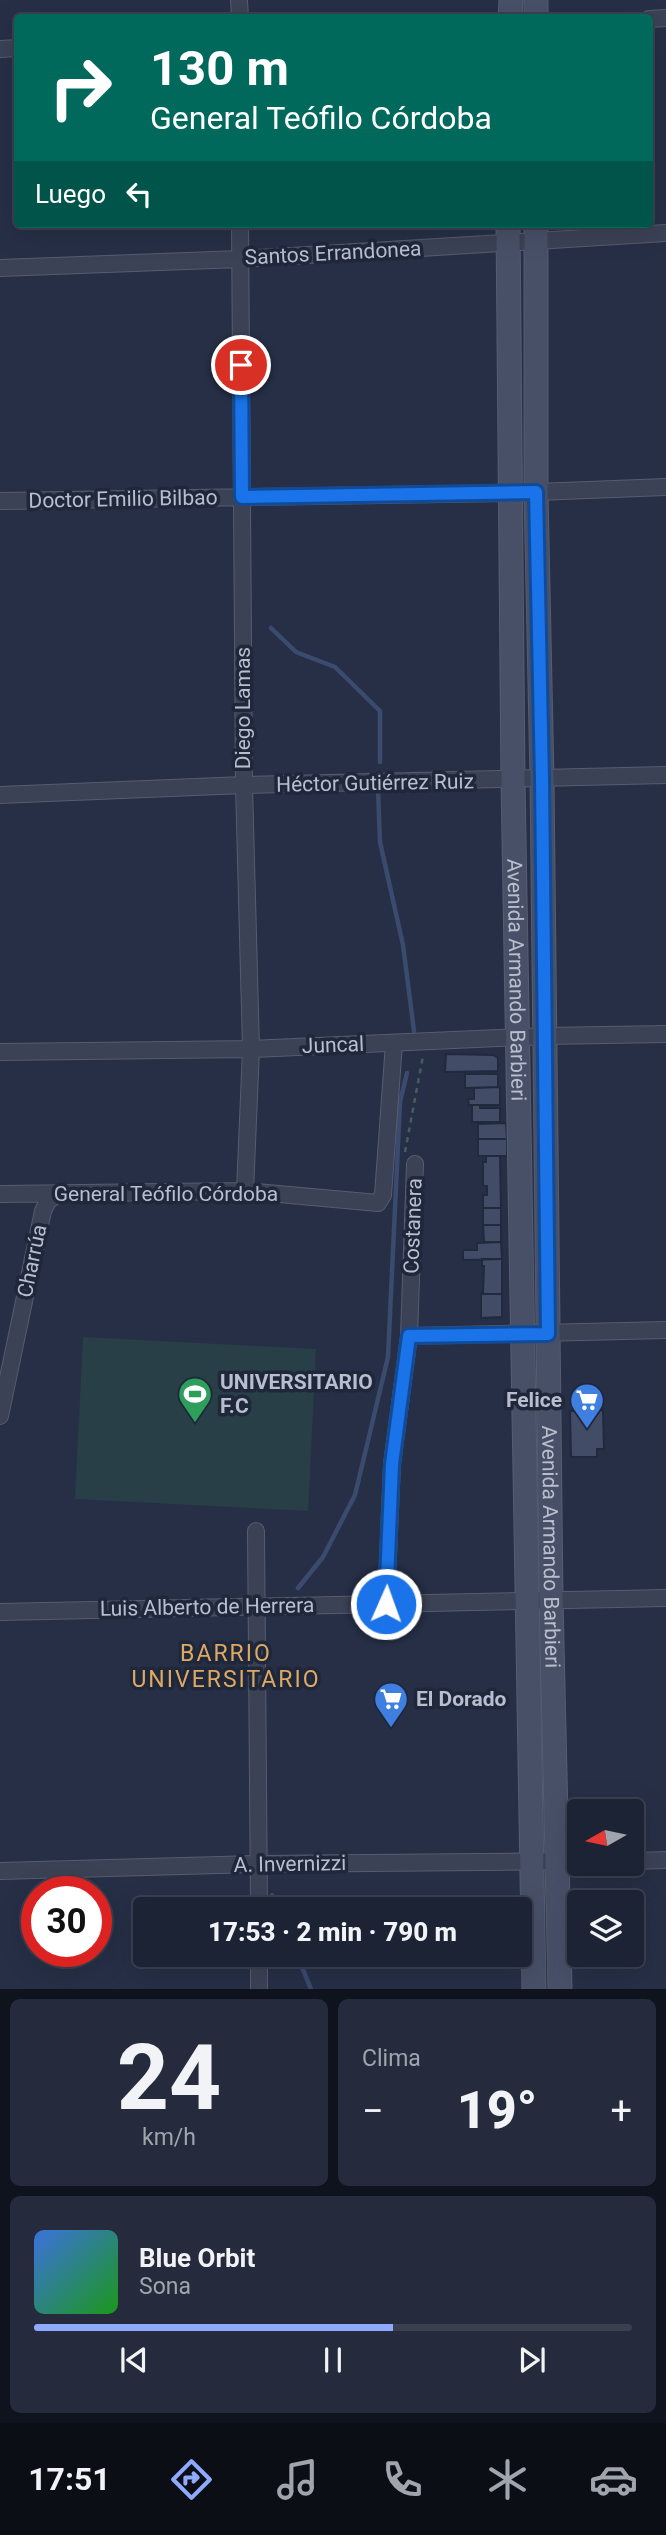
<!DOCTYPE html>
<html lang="es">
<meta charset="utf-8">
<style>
body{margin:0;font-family:Roboto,sans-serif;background:#252b3c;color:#f1f3f6;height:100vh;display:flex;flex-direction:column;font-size:26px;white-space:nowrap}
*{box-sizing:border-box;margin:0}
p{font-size:23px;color:#a0a4ac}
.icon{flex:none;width:38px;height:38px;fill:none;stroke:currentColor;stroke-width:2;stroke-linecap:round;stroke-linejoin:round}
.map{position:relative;height:1989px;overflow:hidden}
.drawer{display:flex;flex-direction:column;gap:10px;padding:10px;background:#0f131d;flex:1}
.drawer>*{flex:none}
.guide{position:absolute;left:14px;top:14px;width:639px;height:214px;border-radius:7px;box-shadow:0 7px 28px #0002,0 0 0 2px #3a404f;background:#00695c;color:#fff;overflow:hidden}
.needle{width:46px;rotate:261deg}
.buttons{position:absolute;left:567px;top:1799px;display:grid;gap:14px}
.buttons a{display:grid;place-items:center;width:77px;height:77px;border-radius:7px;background:#1c2334;box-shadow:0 7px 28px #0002,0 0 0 2px #3a404f;font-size:35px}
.speed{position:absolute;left:21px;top:1876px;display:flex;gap:14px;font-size:35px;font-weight:700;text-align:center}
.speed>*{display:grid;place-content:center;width:91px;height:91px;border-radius:50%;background:#1c2334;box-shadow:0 7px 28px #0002,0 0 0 2px #3a404f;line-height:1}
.speed .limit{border:10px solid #d22;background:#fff;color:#111}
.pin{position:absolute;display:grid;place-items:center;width:60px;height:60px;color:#fff;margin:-30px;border:4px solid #fff;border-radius:50%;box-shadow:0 2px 7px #0007}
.me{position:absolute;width:77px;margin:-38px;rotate:2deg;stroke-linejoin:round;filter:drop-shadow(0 0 5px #0008)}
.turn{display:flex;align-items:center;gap:24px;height:147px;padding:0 21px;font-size:32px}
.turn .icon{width:91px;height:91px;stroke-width:2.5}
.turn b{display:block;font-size:49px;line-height:60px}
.then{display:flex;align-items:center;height:66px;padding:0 21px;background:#0003;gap:14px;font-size:26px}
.big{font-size:52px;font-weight:800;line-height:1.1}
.drawer .widget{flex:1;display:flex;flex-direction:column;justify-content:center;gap:10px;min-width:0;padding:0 24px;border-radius:10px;background:#252b3c}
.drawer .dial{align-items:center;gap:0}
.dial b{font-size:91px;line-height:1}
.song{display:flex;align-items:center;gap:21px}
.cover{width:84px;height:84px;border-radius:10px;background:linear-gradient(135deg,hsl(220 70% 55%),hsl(120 70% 35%))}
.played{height:7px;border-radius:4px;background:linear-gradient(90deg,#8daaff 60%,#3a404f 60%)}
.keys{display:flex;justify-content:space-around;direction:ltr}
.heat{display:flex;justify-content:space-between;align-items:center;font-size:38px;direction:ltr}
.drawer .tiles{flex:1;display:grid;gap:10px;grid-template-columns:1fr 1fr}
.widget:last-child{grid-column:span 2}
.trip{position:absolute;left:133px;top:1897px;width:399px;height:70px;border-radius:7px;background:#1c2334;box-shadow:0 7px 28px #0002,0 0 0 2px #3a404f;font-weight:800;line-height:70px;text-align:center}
.menu{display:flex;height:112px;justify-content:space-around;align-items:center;background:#0b0e15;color:#a0a4ac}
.menu .icon{width:49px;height:49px}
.menu .active{color:#8daaff}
.menu b{font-size:32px;color:#f1f3f6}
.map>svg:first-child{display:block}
</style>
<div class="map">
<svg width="666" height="1989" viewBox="0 0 666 1989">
<rect width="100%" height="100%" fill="#262f46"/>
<!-- green -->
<path fill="#283f47" d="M 83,1337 L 316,1349 L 308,1511 L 75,1499 Z"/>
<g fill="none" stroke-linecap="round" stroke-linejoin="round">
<!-- stream -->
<path stroke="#3b4a6f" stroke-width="4.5" d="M 271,628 L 296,652 L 335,667 L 380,711 L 380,762
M 378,790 L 380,842 L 403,945 L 414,1031
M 298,1588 L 323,1557 L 355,1495 L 388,1357 L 400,1102 L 407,1073
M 272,1895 L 278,1909
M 297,1955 L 311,1989"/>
</g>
<!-- building -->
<path fill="#424c66" stroke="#21293d" stroke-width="2" d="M 446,1054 L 493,1055 L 498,1058 L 498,1071 L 445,1072 Z
M 465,1074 L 498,1074 L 498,1087 L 465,1088 Z
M 500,1087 L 500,1105 L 469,1105 L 468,1099 L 474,1099 L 474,1088 Z
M 472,1105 L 480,1105 L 480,1108 L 500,1108 L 500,1122 L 472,1122 Z
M 506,1123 L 507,1139 L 478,1139 L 478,1124 Z
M 478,1139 L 507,1139 L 507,1156 L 478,1156 Z
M 486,1156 L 500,1156 L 501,1208 L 483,1208 L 483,1195 L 487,1195 L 487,1186 L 483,1186 L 483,1162 L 486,1162 Z
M 483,1208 L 501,1208 L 501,1225 L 483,1225 Z
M 483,1225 L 501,1225 L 501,1242 L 484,1242 Z
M 501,1242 L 502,1259 L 463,1260 L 463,1250 L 477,1250 L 477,1243 Z
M 482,1259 L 502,1259 L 502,1294 L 483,1294 L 484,1266 L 482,1266 Z
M 481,1294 L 502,1294 L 502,1317 L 481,1318 Z
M 603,1410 L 604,1449 L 597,1449 L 597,1457 L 571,1457 L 570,1411 Z"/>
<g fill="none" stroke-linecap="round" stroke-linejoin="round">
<!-- street casing -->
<g stroke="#565d6f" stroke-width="18">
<path id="street" d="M 239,0 L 240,18
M 649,19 L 666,18
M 0,49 L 18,48
M 240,224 L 244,785 L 251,1049 L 245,1191
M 0,268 L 240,259 L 666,233
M 0,501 L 510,493 L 666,487
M 0,795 L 244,785 L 666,775
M 0,1052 L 251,1049 L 545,1036 L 666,1034
M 0,1194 L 245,1191 L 378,1203 L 383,1195 L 394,1043
M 409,1336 L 666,1330
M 0,1416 L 43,1211 L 48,1201 L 58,1194
M 256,1531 L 259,1909
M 386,1604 L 392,1464 L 409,1336 L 415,1164
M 0,1612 L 666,1598
M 632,1861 L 666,1860
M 0,1871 L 259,1864 L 579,1861
M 259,1989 L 259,1955"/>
</g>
<!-- secondary casing -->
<g stroke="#565d6f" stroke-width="25">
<g id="secondary">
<path d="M 510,18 L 511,0"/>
<path d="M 536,18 L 536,0"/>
<path id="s1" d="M 508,224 L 513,781 L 534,1989"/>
<path id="s2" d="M 536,224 L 536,492 L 542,779 L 551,1600 L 560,1989"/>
</g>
</g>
<!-- path -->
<path stroke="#465c62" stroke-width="2.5" stroke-dasharray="5 5" stroke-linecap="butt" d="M 405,1152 L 423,1056"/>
<!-- street -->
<use href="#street" stroke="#3b4255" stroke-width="16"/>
<!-- secondary -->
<use href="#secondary" stroke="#485068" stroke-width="23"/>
</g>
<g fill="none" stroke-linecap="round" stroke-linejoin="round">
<!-- route casing -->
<g stroke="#114b97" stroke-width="18">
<path id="route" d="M 241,365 L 242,497 L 536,492 L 542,779 L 548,1334 L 409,1336 L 392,1464 L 386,1604"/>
</g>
<!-- route -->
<use href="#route" stroke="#1a73e8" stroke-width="12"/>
</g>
<!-- icons -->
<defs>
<g id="stadium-pin" transform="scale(1.75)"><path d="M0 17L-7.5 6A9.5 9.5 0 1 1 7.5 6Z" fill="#2e9e5b" stroke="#1f273b"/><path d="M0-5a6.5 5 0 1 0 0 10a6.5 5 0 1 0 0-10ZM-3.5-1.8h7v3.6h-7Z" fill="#fff"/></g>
<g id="supermarket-pin" transform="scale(1.75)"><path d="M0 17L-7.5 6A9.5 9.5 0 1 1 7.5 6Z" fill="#3f7fe0" stroke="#1f273b"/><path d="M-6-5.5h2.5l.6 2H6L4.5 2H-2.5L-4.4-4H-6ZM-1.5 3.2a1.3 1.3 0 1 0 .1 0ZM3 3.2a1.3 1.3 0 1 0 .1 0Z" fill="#fff"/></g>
</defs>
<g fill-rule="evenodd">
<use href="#stadium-pin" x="195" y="1394"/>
<use href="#supermarket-pin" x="587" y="1400"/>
<use href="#supermarket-pin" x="391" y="1699"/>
</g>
<g text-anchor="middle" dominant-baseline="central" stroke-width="7" stroke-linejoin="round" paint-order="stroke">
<!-- street labels -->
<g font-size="21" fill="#b8bece" stroke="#1f273b">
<text transform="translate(333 253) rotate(-3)">Santos Errandonea</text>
<text transform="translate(123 499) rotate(-1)">Doctor Emilio Bilbao</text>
<text transform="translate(243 708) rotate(-90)">Diego Lamas</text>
<text transform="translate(375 783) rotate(-1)">Héctor Gutiérrez Ruiz</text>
<text stroke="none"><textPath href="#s1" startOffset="756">Avenida Armando Barbieri</textPath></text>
<text transform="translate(333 1045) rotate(-2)">Juncal</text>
<text x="166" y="1194">General Teófilo Córdoba</text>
<text transform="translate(413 1226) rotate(-88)">Costanera</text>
<text transform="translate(32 1261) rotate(-78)">Charrúa</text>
<text stroke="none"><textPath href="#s2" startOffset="1323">Avenida Armando Barbieri</textPath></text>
<text transform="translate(207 1607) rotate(-1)">Luis Alberto de Herrera</text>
<text transform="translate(290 1864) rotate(-1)">A. Invernizzi</text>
</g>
<!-- poi labels -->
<g font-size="21" font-weight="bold" fill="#b8bece" stroke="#1f273b" text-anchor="start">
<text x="220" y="1382">UNIVERSITARIO<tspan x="220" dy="24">F.C</tspan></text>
<text x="562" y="1400" text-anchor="end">Felice</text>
<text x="416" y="1699">El Dorado</text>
</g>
<!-- neighbourhood labels -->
<g font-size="23" letter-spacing="2" fill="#dea964" stroke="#1f273b">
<text x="226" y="1653">BARRIO<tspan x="226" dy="26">UNIVERSITARIO</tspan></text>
</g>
</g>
</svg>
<div class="buttons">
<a><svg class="needle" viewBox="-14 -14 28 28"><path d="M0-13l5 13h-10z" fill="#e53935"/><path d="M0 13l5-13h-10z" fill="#a0a4ac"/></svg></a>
<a><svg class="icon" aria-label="layers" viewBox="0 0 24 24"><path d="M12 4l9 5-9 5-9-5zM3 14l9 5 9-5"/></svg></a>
</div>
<div class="speed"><div class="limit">30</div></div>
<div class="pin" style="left:241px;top:365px;background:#d93025"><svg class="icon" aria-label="arrive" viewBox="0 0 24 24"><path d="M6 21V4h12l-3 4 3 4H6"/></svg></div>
<svg class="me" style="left:386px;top:1604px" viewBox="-20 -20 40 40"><circle r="17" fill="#1a73e8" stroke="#fff" stroke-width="3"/><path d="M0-11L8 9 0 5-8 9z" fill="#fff"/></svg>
<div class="trip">17:53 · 2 min · 790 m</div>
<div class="guide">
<div class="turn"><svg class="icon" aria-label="right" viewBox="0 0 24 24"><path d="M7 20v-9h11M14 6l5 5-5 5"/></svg><div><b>130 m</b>General Teófilo Córdoba</div></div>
<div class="then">Luego<svg class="icon" aria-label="left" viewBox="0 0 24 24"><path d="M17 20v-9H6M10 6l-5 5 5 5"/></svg></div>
</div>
</div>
<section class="drawer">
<div class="tiles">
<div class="widget dial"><b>24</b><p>km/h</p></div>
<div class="widget"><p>Clima</p>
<div class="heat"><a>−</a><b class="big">19°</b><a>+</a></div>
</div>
<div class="widget">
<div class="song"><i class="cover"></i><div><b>Blue Orbit</b><p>Sona</p></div></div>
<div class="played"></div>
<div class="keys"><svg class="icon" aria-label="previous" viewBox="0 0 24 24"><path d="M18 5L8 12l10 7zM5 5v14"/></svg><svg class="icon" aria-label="pause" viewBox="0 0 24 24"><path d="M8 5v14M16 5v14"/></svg><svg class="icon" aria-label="next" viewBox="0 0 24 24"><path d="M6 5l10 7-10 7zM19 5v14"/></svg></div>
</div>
</div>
</section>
<nav class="menu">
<b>17:51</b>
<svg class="icon active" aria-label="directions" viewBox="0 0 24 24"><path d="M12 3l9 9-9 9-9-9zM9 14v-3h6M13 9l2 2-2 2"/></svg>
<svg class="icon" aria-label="music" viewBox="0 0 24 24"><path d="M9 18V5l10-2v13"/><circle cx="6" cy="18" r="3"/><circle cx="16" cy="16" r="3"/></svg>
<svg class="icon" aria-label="phone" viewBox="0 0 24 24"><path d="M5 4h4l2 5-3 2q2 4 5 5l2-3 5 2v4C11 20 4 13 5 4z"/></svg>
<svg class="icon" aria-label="climate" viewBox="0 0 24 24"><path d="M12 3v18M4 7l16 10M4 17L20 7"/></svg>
<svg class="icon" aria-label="car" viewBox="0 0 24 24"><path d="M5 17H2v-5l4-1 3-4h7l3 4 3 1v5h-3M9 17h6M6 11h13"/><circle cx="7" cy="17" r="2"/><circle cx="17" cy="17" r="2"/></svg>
</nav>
